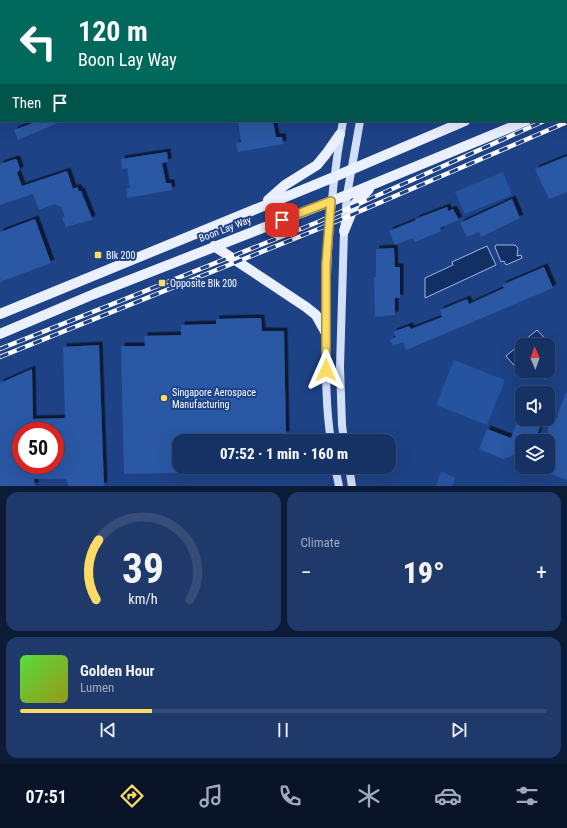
<!DOCTYPE html>
<meta charset="utf-8">
<style>
body{margin:0;font-family:"Roboto Condensed",sans-serif;background:#1f3a6a;color:#f1f3f6;height:100vh;display:flex;flex-direction:column;font-size:15px;white-space:nowrap}
*{box-sizing:border-box;margin:0}
p{font-size:13px;color:#9eaabf}
.icon{flex:none;width:22px;height:22px;fill:none;stroke:currentColor;stroke-width:2;stroke-linecap:round;stroke-linejoin:round}
.map{position:relative;height:486px;overflow:hidden}
.drawer{display:flex;flex-direction:column;gap:6px;padding:6px;background:#0c1c37;flex:1}
.drawer>*{flex:none}
.top-card{position:absolute;left:0px;top:0px;width:567px;height:122px;box-shadow:0 4px 16px #0002,0 0 0 1px #354d78;background:#00695c;color:#fff;overflow:hidden}
.needle{width:26px;rotate:358deg}
.tools{position:absolute;left:515px;top:338px;display:grid;gap:8px}
.tools a{display:grid;place-items:center;width:40px;height:40px;border-radius:8px;background:#163264;box-shadow:0 4px 16px #0002,0 0 0 1px #354d78;font-size:20px}
.speed{position:absolute;left:12px;top:422px;display:flex;gap:8px;font-size:20px;font-weight:700;text-align:center}
.speed>*{display:grid;place-content:center;width:52px;height:52px;border-radius:50%;background:#163264;box-shadow:0 4px 16px #0002,0 0 0 1px #354d78;line-height:1}
.speed .limit{border:6px solid #d22;background:#fff;color:#111}
.pin{position:absolute;display:grid;place-items:center;width:34px;height:34px;color:#fff;margin:-17px;border-radius:8px;box-shadow:0 2px 6px #0006}
.me{position:absolute;width:44px;margin:-22px;rotate:0deg;stroke-linejoin:round;filter:drop-shadow(0 0 3px #0008)}
.turn{display:flex;align-items:center;gap:14px;height:84px;padding:0 12px;font-size:18px}
.turn .icon{width:52px;height:52px;stroke-width:2.5}
.turn b{display:block;font-size:28px;line-height:34px}
.then{display:flex;align-items:center;height:38px;padding:0 12px;background:#0003;gap:8px;font-size:15px}
.big{font-size:30px;font-weight:800;line-height:1.1}
.drawer .widget{flex:1;display:flex;flex-direction:column;justify-content:center;gap:6px;min-width:0;padding:0 14px;border-radius:12px;background:#1f3a6a}
.drawer .dial{align-items:center;gap:0}
.dial svg{height:104px;overflow:visible;fill:none;stroke:#354d78;stroke-width:7;stroke-linecap:round;text-anchor:middle}
.dial text{fill:#f1f3f6;stroke:none}
.song{display:flex;align-items:center;gap:12px}
.cover{width:48px;height:48px;border-radius:6px;background:linear-gradient(135deg,hsl(110 70% 55%),hsl(60 70% 35%))}
.played{height:4px;border-radius:2px;background:linear-gradient(90deg,#fbdb63 25%,#354d78 25%)}
.keys{display:flex;justify-content:space-around;direction:ltr}
.heat{display:flex;justify-content:space-between;align-items:center;font-size:22px;direction:ltr}
.drawer .tiles{flex:1;display:grid;gap:6px;grid-template-columns:1fr 1fr}
.widget:last-child{grid-column:span 2}
.trip{position:absolute;left:172px;top:434px;width:224px;height:40px;border-radius:12px;background:#163264;box-shadow:0 4px 16px #0002,0 0 0 1px #354d78;font-weight:800;line-height:40px;text-align:center}
.dock{display:flex;height:64px;justify-content:space-around;align-items:center;background:#091428;color:#9eaabf}
.dock .icon{width:28px;height:28px}
.dock .active{color:#fbdb63}
.dock b{font-size:18px;color:#f1f3f6}
.map>svg:first-child{display:block}
</style>
<div class="map">
<svg width="567" height="486" viewBox="0 0 567 486">
<defs>
<filter id="shadow"><feDropShadow dx="3.5" dy="-3.5" stdDeviation="0" flood-color="#0009"/></filter>
</defs>
<rect width="100%" height="100%" fill="#1d4286"/>
<!-- green -->
<path fill="#26539f" d="M 503,172 L 512,195 L 465,214 L 455,192 Z
M 454,360 L 505,380 L 487,425 L 436,405 Z
M 441,471 L 455,478 L 452,486 L 436,486 Z"/>
<!-- water -->
<path fill="#133065" stroke="#98b9ed" d="M 496,245 L 515,245 L 518,248 L 517,256 L 521,255 L 522,258 L 506,265 L 504,261 L 501,262 L 495,247 Z
M 487,246 L 496,265 L 425,298 L 425,278 L 453,265 L 452,262 Z
M 537,330 L 550,344 L 522,345 L 522,368 L 519,371 L 506,356 Z"/>
<!-- building -->
<path fill="#2c58a4" fill-rule="evenodd" filter="url(#shadow)" d="M 38,121 L 62,121 L 18,140 L 14,130 Z
M 238,121 L 273,121 L 276,137 L 282,137 L 283,144 L 238,152 L 236,143 L 241,142 Z
M 167,152 L 168,162 L 162,163 L 166,183 L 171,183 L 172,190 L 127,198 L 126,189 L 130,188 L 128,173 L 127,168 L 122,169 L 121,159 Z
M 567,156 L 567,192 L 549,199 L 535,169 Z
M 15,159 L 17,160 L 20,169 L 17,173 L 22,186 L 67,171 L 73,189 L 77,187 L 79,191 L 81,191 L 92,218 L 91,220 L 66,227 L 62,218 L 65,217 L 61,207 L 55,204 L 39,210 L 33,194 L 0,205 L 0,164 Z
M 512,199 L 520,218 L 481,237 L 479,232 L 467,237 L 460,223 Z
M 447,207 L 448,211 L 453,209 L 459,220 L 440,228 L 441,231 L 415,242 L 413,238 L 395,245 L 389,231 L 416,220 L 415,219 Z
M 35,219 L 51,263 L 0,282 L 0,232 Z
M 394,248 L 395,267 L 400,267 L 400,298 L 395,298 L 395,315 L 375,317 L 374,277 L 376,277 L 376,249 Z
M 544,267 L 553,288 L 406,350 L 403,342 L 393,346 L 390,340 L 396,337 L 393,332 L 409,326 L 411,329 L 442,317 L 440,310 L 467,299 L 469,304 L 504,288 L 502,285 Z
M 261,318 L 262,331 L 284,331 L 286,435 L 256,435 L 256,441 L 179,441 L 179,473 L 124,474 L 121,346 L 145,346 L 144,336 L 181,335 L 181,325 L 216,324 L 216,319 Z
M 99,345 L 104,486 L 68,486 L 67,479 L 34,479 L 35,486 L 0,486 L 0,383 L 32,369 L 33,419 L 65,418 L 63,347 ZM 21,431 L 55,431 L 55,465 L 21,465 Z
M 566,392 L 567,393 L 567,480 L 534,468 L 548,467 L 548,419 L 556,419 Z
M 518,419 L 543,419 L 535,441 L 522,441 L 522,452 L 503,459 L 479,449 L 487,429 L 511,438 Z"/>
<g fill="none" stroke-linecap="round" stroke-linejoin="round">
<!-- secondary -->
<path stroke="#d1dff8" stroke-width="8" d="M 362,1 L 362,0
M 378,1 L 378,0
M 331,441 C 325,403 326,364 326,326 C 326,255 330,191 343,121
M 344,441 L 342,425 L 340,367 L 344,231 L 347,195 L 360,121
M 335,467 L 339,486
M 349,467 L 352,486"/>
<!-- primary -->
<path stroke="#eaf0fe" stroke-width="10" d="M 566,80 L 567,80
M 566,104 L 567,104
M 268,200 L 285,185 L 317,165 L 326,154 L 340,134
M 344,231 L 355,204 L 369,189
M 214,246 L 306,307 L 316,315 L 326,333
M 0,314 L 334,177 L 465,121
M 0,334 L 94,294 L 347,195 L 526,121"/>
<!-- rail casing -->
<g stroke="#fff" stroke-width="4.5">
<path id="rail" d="M 566,112 L 567,111
M 0,349 L 318,222 L 544,121
M 0,357 L 321,228 L 567,122"/>
</g>
<!-- rail -->
<use href="#rail" stroke="#1d4286" stroke-width="3" stroke-dasharray="9" stroke-linecap="butt"/>
</g>
<g fill="none" stroke-linecap="round" stroke-linejoin="round">
<!-- route casing -->
<g stroke="#a38e40" stroke-width="10">
<path id="route" d="M 282,220 L 331,201 L 326,264 L 326,370"/>
</g>
<!-- route -->
<use href="#route" stroke="#fbdb63" stroke-width="7"/>
</g>
<!-- markers -->
<g fill="#fbdb63" stroke="#1d4286" stroke-width="1.5">
<rect x="94" y="251" width="8" height="8" rx="2"/>
<rect x="158" y="279" width="8" height="8" rx="2"/>
<circle cx="164" cy="398" r="4"/>
</g>
<g text-anchor="middle" dominant-baseline="central" stroke-width="4" stroke-linejoin="round" paint-order="stroke">
<!-- street labels -->
<g font-size="10" fill="#fff" stroke="#1d4286">
<text transform="translate(225 229) rotate(-21)">Boon Lay Way</text>
</g>
<!-- poi labels -->
<g font-size="10" fill="#fff" stroke="#1d4286" text-anchor="start">
<text x="106" y="255">Blk 200</text>
<text x="170" y="283">Opposite Blk 200</text>
<text x="172" y="392">Singapore Aerospace<tspan x="172" dy="12">Manufacturing</tspan></text>
</g>
</g>
</svg>
<div class="tools">
<a><svg class="needle" viewBox="-14 -14 28 28"><path d="M0-13l5 13h-10z" fill="#e53935"/><path d="M0 13l5-13h-10z" fill="#9eaabf"/></svg></a>
<a><svg class="icon" aria-label="sound" viewBox="0 0 24 24"><path d="M4 9h4l5-4v14l-5-4H4zM17 9q2 3 0 6"/></svg></a>
<a><svg class="icon" aria-label="layers" viewBox="0 0 24 24"><path d="M12 4l9 5-9 5-9-5zM3 14l9 5 9-5"/></svg></a>
</div>
<div class="speed"><div class="limit">50</div></div>
<div class="pin" style="left:282px;top:220px;background:#d93025"><svg class="icon" aria-label="arrive" viewBox="0 0 24 24"><path d="M6 21V4h12l-3 4 3 4H6"/></svg></div>
<svg class="me" style="left:326px;top:370px" viewBox="-20 -20 40 40"><path d="M0-17L14 15 0 8-14 15z" fill="#fbdb63" stroke="#fff" stroke-width="4"/></svg>
<div class="trip">07:52 · 1 min · 160 m</div>
<div class="top-card">
<div class="turn"><svg class="icon" aria-label="left" viewBox="0 0 24 24"><path d="M17 20v-9H6M10 6l-5 5 5 5"/></svg><div><b>120 m</b>Boon Lay Way</div></div>
<div class="then">Then<svg class="icon" aria-label="arrive" viewBox="0 0 24 24"><path d="M6 21V4h12l-3 4 3 4H6"/></svg></div>
</div>
</div>
<section class="drawer">
<div class="tiles">
<div class="widget dial"><svg viewBox="0 0 100 80">
<path d="M14 69A42 42 0 1 1 86 69"/>
<path d="M14 69A42 42 0 0 1 16 23" stroke="#fbdb63"/>
<text x="50" y="56" font-size="32" font-weight="700">39</text>
<text x="50" y="72" font-size="11">km/h</text>
</svg></div>
<div class="widget"><p>Climate</p>
<div class="heat"><a>−</a><b class="big">19°</b><a>+</a></div>
</div>
<div class="widget">
<div class="song"><i class="cover"></i><div><b>Golden Hour</b><p>Lumen</p></div></div>
<div class="played"></div>
<div class="keys"><svg class="icon" aria-label="previous" viewBox="0 0 24 24"><path d="M18 5L8 12l10 7zM5 5v14"/></svg><svg class="icon" aria-label="pause" viewBox="0 0 24 24"><path d="M8 5v14M16 5v14"/></svg><svg class="icon" aria-label="next" viewBox="0 0 24 24"><path d="M6 5l10 7-10 7zM19 5v14"/></svg></div>
</div>
</div>
</section>
<nav class="dock">
<b>07:51</b>
<svg class="icon active" aria-label="directions" viewBox="0 0 24 24"><path d="M12 3l9 9-9 9-9-9zM9 14v-3h6M13 9l2 2-2 2"/></svg>
<svg class="icon" aria-label="music" viewBox="0 0 24 24"><path d="M9 18V5l10-2v13"/><circle cx="6" cy="18" r="3"/><circle cx="16" cy="16" r="3"/></svg>
<svg class="icon" aria-label="phone" viewBox="0 0 24 24"><path d="M5 4h4l2 5-3 2q2 4 5 5l2-3 5 2v4C11 20 4 13 5 4z"/></svg>
<svg class="icon" aria-label="climate" viewBox="0 0 24 24"><path d="M12 3v18M4 7l16 10M4 17L20 7"/></svg>
<svg class="icon" aria-label="car" viewBox="0 0 24 24"><path d="M5 17H2v-5l4-1 3-4h7l3 4 3 1v5h-3M9 17h6M6 11h13"/><circle cx="7" cy="17" r="2"/><circle cx="17" cy="17" r="2"/></svg>
<svg class="icon" aria-label="filters" viewBox="0 0 24 24"><path d="M4 7h16M4 17h16"/><circle cx="9" cy="7" r="2"/><circle cx="15" cy="17" r="2"/></svg>
</nav>
